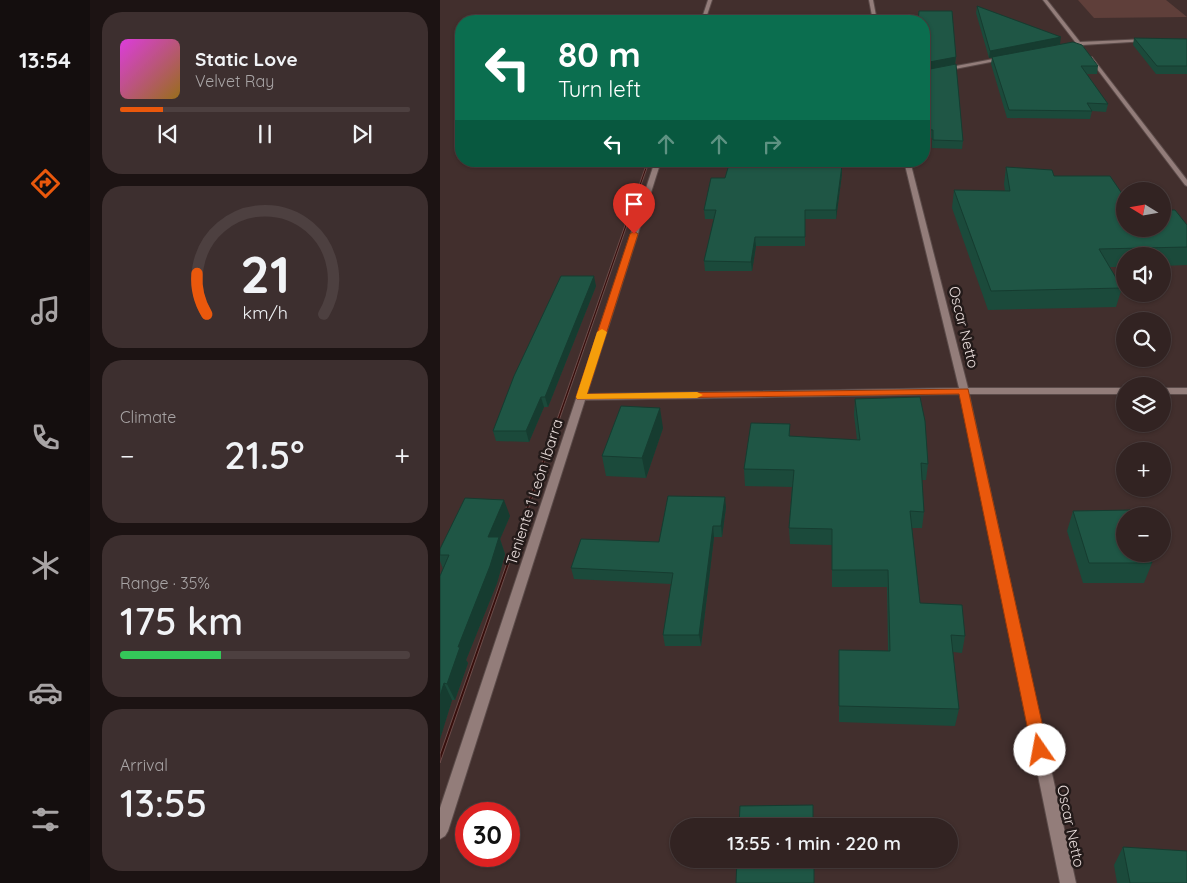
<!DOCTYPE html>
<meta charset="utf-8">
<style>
body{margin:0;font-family:Quicksand,sans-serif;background:#3d2f2f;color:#f1f3f6;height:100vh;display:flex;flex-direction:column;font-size:19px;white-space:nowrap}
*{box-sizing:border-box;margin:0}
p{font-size:16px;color:#a8a4a5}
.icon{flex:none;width:28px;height:28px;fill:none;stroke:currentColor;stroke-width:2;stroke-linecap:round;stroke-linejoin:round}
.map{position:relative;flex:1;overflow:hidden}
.details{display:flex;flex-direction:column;gap:12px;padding:12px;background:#1c1313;width:350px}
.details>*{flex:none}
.banner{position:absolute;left:15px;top:15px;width:475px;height:152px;border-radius:20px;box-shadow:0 1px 4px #0004,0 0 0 1px #4d4040;background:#0b6e4f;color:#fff;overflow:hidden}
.needle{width:32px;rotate:281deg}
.fabs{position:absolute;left:676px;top:182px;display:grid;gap:10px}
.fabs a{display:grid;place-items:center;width:55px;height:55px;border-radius:50%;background:#322322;box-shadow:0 1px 4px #0004,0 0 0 1px #4d4040;font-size:25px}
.speed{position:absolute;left:15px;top:802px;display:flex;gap:10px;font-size:25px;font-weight:700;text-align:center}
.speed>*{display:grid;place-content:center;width:65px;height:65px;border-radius:50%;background:#322322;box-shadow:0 1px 4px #0004,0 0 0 1px #4d4040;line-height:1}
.speed .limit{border:8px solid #d22;background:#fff;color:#111}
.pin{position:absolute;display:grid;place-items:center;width:42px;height:42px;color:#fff;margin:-51px -21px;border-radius:50% 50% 50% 0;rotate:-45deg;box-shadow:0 0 5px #0007}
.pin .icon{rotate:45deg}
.me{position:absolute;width:55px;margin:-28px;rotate:348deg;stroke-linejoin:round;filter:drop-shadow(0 0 4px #0008)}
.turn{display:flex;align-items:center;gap:18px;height:105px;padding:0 20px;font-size:22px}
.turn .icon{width:65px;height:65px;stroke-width:2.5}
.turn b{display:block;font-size:35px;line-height:42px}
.lanes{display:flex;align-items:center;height:48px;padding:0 20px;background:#0003;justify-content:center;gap:25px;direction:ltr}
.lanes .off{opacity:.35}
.big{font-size:38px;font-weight:600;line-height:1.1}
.details .widget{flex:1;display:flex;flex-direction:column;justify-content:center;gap:8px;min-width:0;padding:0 18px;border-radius:20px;background:#3d2f2f}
.details .dial{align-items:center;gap:0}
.dial svg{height:130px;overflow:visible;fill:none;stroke:#4d4040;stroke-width:7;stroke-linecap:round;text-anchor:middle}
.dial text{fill:#f1f3f6;stroke:none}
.song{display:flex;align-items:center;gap:15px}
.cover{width:60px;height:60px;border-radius:8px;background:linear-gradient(135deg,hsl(300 70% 55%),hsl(40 70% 35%))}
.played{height:5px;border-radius:2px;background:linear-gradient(90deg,#ea580c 15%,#4d4040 15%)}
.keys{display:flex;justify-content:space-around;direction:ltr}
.heat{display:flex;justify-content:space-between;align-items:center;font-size:28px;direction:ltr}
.charge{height:8px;border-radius:4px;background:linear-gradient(90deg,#34c759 35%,#4d4040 0)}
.trip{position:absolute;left:230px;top:818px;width:288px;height:50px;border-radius:25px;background:#322322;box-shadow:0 1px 4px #0004,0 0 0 1px #4d4040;font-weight:600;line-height:50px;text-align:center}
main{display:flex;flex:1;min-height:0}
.dock{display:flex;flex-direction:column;width:90px;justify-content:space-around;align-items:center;background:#140e0e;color:#a8a4a5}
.dock .icon{width:35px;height:35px}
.dock .on{color:#ea580c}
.dock b{font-size:22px;color:#f1f3f6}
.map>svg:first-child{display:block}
</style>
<main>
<nav class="dock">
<b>13:54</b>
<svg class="icon on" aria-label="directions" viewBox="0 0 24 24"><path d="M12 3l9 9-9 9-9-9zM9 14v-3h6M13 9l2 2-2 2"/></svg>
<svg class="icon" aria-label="music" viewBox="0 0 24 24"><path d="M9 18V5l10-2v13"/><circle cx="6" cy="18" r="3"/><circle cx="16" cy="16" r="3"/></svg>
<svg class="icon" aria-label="phone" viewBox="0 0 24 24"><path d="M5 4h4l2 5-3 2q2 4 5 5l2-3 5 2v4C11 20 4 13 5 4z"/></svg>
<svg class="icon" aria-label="climate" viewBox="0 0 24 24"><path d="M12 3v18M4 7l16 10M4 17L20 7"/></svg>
<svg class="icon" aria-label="car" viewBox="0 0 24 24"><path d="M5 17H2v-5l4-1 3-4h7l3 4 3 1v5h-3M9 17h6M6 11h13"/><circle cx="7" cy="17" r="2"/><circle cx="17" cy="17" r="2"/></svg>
<svg class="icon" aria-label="filters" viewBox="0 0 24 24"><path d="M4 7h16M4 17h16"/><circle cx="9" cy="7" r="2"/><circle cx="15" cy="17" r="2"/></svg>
</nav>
<section class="details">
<div class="widget">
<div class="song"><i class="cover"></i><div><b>Static Love</b><p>Velvet Ray</p></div></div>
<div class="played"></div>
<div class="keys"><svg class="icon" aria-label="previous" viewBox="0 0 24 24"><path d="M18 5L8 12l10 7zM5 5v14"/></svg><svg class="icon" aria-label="pause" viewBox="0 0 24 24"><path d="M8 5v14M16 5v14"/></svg><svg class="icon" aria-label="next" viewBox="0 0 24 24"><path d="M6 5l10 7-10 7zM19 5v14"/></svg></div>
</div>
<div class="widget dial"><svg viewBox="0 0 100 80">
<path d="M14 69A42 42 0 1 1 86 69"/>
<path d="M14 69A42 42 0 0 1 8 44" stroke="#ea580c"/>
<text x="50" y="56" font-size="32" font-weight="700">21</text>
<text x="50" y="72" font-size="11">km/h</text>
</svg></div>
<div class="widget"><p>Climate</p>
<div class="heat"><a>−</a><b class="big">21.5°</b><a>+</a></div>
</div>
<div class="widget"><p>Range · 35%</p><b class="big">175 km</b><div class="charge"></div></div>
<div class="widget"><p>Arrival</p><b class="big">13:55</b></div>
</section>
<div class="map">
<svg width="747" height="883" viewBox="0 0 747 883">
<rect width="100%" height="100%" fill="#422f2d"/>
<!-- green -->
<path fill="#5f3f3a" d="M 638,0 L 726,0 L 747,17 L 654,18 Z"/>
<!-- water -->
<path fill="#370f0c" stroke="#6d4d4b" d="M 205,168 L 207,168 L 0,763 L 0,754 Z"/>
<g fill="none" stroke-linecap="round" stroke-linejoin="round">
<!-- street casing -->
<g stroke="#5b4b49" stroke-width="2">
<path id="street" d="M 268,0 L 272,0 L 265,21 L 261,21 Z
M 429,0 L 433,0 L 437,21 L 433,21 Z
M 603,0 L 607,0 L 640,42 L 707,39 L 709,40 L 707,41 L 642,45 L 643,47 L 641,48 L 637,45 L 623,47 L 623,45 L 636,43 Z
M 564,57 L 566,59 L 484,75 L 484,72 Z
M 648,57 L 652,57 L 747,180 L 747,186 L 745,185 Z
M 215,161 L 221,161 L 147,394 L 519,388 L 464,161 L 470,161 L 528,388 L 685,388 L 685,394 L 529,394 L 636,883 L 620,883 L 520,394 L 145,400 L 8,831 L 5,836 L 0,839 L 0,808 Z
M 722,388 L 747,388 L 747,394 L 722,394 Z"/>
</g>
<!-- street -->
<use href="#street" fill="#937d7a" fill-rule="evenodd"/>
</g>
<!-- wall -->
<path fill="#1b4a3b" d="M 537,6 L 620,44 L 549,58 L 536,13 Z
M 479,11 L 516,57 L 515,64 L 523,141 L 522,149 L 492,148 L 492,138 L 484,138 L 484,21 L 478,21 Z
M 694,38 L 747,39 L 747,74 L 716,74 L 693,45 Z
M 552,57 L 658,66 L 657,74 L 646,74 L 668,104 L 666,112 L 652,111 L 650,119 L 567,118 L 551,64 Z
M 332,161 L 426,161 L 426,164 L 402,164 L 402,174 L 396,219 L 365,219 L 365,246 L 316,246 L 312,271 L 265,271 L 264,261 L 274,219 L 265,219 L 264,210 L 285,178 L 332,162 Z
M 566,167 L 614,176 L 685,229 L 747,225 L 747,265 L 722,266 L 722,256 L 685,256 L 685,267 L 669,267 L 682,288 L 676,307 L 548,310 L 512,208 L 514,190 L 565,191 L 564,184 Z
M 156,286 L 108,407 L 104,407 L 89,442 L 56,441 L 53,431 Z
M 415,399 L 488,464 L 486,480 L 482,480 L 484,512 L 482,528 L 472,528 L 480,603 L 525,636 L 522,653 L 513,652 L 519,709 L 515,726 L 399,722 L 399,650 L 448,651 L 447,587 L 392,587 L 392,545 L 350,544 L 349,528 L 352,487 L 305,486 L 304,469 L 350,424 L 350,436 L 417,440 L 414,415 Z
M 223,428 L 206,478 L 166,476 L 162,456 Z
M 286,507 L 282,537 L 274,537 L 261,646 L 225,646 L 223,635 L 231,584 L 134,579 L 131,568 L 219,542 Z
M 633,511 L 712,563 L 704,583 L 643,583 L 627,531 Z
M 70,516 L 60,539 L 65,554 L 57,583 L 26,660 L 28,663 L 15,700 L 12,700 L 0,739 L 0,576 L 3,569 L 0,561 L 0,549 Z
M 683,847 L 747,883 L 677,883 L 674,865 Z"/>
<!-- shaded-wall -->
<path fill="#163c30" d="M 621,37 L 620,44 L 549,58 L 550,51 Z
M 516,57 L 515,64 L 484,70 L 484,63 Z
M 402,165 L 402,174 L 396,219 L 396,210 Z
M 315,237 L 316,246 L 312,271 L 311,262 Z
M 154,276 L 156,286 L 108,407 L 105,397 Z
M 101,397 L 104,407 L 89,442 L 86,431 Z
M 220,408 L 223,428 L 206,478 L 202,458 Z
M 285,497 L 286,507 L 282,537 L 281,526 Z
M 64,500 L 70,516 L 60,539 L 65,554 L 57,583 L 26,660 L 28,663 L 15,700 L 7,684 L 48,537 Z
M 273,526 L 274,537 L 261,646 L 259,635 Z
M 4,683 L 12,700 L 0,739 L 0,696 Z"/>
<!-- building -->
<path fill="#1f5645" stroke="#163c30" d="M 537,6 L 621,37 L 550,51 Z
M 479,11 L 512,11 L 516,57 L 484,63 L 484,64 L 484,21 L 478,21 Z
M 694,38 L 747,39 L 747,66 L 717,66 Z
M 633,42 L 642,45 L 658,66 L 641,66 L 668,104 L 647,103 L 652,111 L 569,110 L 552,57 Z
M 516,64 L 523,141 L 493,140 L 493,130 L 484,129 L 484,69 L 485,70 Z
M 290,161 L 332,162 L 332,161 L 401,161 L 402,165 L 396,210 L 365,210 L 365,237 L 315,237 L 311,262 L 264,261 L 276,210 L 264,210 L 271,178 L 285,178 Z
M 566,167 L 612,170 L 614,176 L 670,176 L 685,198 L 685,229 L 722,229 L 722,210 L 735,210 L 747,225 L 747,247 L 659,249 L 682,288 L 551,291 L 514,190 L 570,191 Z
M 121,276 L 154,276 L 105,397 L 101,397 L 86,431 L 53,431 L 74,376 Z
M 480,397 L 485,421 L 488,464 L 481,463 L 484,512 L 470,511 L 480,603 L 522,605 L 525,636 L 511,635 L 519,709 L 399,706 L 399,650 L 450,651 L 448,570 L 392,570 L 392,529 L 349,528 L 354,470 L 304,469 L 311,423 L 350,424 L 349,436 L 420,440 L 415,399 Z
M 181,406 L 220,408 L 202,458 L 162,456 Z
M 228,496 L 285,497 L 281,526 L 273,526 L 259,635 L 223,635 L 233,573 L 131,568 L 141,539 L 219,542 Z
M 25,498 L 64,500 L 48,537 L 59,537 L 50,566 L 18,647 L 20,647 L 7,684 L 4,683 L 0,696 L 0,576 L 9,555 L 0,555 L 0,549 Z
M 692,510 L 694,516 L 685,516 L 685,554 L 709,554 L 712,563 L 649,563 L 633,511 Z
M 373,805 L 373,826 L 299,826 L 300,806 Z
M 683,847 L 747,851 L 747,883 L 690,883 Z
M 297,859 L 374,859 L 374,883 L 296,883 Z"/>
<!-- route -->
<path fill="#ea580c" stroke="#983908" d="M 194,231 L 198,234 L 147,394 L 528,389 L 608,750 L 606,756 L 600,758 L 594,756 L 592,750 L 519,394 L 137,399 L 136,397 L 190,234 Z"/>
<!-- slow -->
<path fill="#f59e0b" d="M 162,329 L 167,332 L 147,394 L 257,392 L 263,395 L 257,398 L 137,399 L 136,397 L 157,332 Z"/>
<g text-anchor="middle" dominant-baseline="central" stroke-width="5" stroke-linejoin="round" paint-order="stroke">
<!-- street labels -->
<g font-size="15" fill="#ebdfdd" stroke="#231a19">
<text transform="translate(524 327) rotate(76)">Oscar Netto</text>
<text transform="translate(94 492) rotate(-72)">Teniente 1 León Ibarra</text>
<text transform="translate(631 826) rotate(78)">Oscar Netto</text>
</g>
</g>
</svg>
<div class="fabs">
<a><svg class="needle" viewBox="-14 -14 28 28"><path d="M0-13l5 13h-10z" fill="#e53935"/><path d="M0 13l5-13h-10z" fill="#a8a4a5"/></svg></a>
<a><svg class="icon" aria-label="sound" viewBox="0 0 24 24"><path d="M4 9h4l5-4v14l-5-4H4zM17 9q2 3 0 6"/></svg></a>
<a><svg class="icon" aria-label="search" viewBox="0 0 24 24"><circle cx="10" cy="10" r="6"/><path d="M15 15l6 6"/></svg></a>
<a><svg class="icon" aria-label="layers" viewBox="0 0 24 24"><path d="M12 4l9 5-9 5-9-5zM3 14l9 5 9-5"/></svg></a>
<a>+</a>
<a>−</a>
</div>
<div class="speed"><div class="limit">30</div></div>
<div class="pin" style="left:194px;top:234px;background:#d93025"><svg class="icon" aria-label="arrive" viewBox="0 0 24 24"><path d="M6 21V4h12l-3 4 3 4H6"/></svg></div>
<svg class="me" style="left:600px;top:750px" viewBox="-20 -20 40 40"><circle r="19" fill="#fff"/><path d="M0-13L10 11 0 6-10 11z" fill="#ea580c"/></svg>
<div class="trip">13:55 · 1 min · 220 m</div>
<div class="banner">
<div class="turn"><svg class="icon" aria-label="left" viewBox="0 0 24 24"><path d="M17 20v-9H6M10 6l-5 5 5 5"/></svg><div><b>80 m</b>Turn left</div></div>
<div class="lanes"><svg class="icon" aria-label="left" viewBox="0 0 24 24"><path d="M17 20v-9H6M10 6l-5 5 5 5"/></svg><svg class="icon off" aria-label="ahead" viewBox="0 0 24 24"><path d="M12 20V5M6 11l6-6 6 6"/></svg><svg class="icon off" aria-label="ahead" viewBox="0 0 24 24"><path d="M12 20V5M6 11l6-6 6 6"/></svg><svg class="icon off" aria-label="right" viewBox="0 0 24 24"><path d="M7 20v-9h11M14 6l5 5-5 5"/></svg></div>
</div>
</div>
</main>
